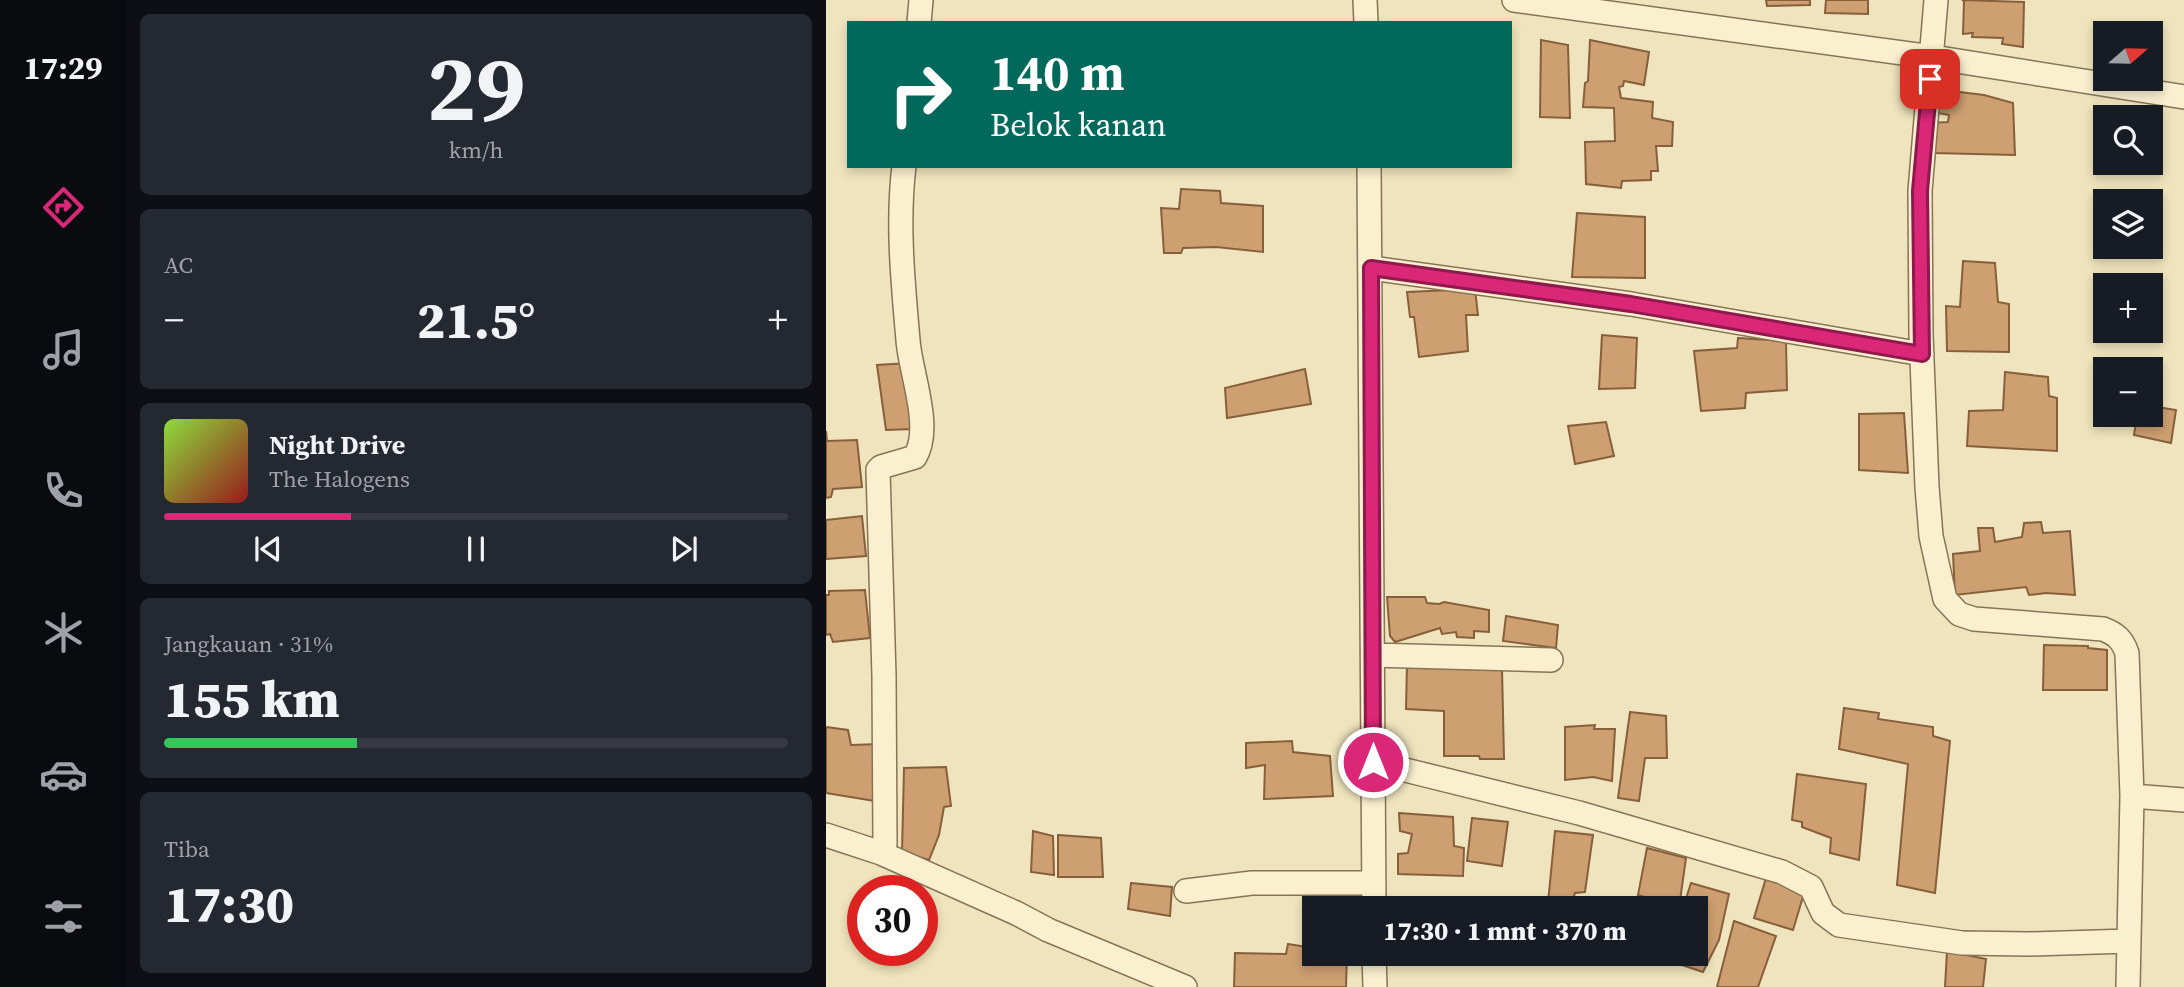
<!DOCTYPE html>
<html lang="id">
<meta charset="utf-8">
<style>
body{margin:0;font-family:"Source Serif 4",serif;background:#242831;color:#f1f3f6;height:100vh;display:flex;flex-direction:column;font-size:26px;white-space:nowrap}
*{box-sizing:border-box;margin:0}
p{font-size:23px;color:#9ea1a6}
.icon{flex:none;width:38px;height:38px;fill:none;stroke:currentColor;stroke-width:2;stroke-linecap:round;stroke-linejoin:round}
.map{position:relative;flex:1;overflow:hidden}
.drawer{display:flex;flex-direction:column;gap:14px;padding:14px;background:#0d0f14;width:700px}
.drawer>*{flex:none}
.guide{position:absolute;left:21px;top:21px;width:665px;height:147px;border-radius:0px;box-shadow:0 4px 10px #0003;background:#00695c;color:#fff;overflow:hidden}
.needle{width:46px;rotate:70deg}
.fabs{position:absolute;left:1267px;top:21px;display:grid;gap:14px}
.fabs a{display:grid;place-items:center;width:70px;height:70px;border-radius:0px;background:#171b24;box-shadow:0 4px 10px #0003;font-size:35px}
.speed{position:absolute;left:21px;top:875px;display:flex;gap:14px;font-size:35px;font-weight:700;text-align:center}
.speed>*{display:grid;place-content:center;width:91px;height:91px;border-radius:50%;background:#171b24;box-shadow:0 4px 10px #0003;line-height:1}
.speed .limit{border:10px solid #d22;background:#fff;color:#111}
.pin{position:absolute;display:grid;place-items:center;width:60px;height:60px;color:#fff;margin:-30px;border-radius:14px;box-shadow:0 4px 10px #0006}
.me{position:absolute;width:77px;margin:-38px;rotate:0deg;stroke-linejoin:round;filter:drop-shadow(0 0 5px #0008)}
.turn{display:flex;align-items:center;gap:24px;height:147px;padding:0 28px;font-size:32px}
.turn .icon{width:91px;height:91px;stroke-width:2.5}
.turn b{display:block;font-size:49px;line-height:60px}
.big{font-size:52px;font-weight:800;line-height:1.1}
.drawer .card{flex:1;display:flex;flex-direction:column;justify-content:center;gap:10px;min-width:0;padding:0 24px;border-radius:10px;background:#242831}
.drawer .dial{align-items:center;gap:0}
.dial b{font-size:91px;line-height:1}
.song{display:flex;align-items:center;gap:21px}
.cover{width:84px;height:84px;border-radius:10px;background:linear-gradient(135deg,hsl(90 70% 55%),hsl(0 70% 35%))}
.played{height:7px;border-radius:4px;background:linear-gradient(90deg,#db2777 30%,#363941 30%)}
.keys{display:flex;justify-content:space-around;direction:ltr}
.heat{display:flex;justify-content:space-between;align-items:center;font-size:38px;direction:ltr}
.charge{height:10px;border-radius:5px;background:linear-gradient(90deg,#34c759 31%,#363941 0)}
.trip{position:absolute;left:476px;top:896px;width:406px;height:70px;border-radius:0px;background:#171b24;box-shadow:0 4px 10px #0003;font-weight:800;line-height:70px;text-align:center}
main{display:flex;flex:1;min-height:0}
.menu{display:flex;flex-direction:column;width:126px;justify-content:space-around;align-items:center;background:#090b0e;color:#9ea1a6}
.menu .icon{width:49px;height:49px}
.menu .selected{color:#db2777}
.menu b{font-size:32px;color:#f1f3f6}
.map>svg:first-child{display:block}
</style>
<main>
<nav class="menu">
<b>17:29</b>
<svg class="icon selected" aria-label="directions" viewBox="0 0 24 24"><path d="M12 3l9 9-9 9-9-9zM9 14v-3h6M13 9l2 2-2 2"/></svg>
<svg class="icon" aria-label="music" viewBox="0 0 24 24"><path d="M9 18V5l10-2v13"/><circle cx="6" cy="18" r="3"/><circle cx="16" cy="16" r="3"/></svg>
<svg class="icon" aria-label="phone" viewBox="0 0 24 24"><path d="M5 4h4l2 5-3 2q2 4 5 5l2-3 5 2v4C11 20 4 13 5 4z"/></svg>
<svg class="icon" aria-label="climate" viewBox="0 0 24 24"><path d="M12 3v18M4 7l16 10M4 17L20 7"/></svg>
<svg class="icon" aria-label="car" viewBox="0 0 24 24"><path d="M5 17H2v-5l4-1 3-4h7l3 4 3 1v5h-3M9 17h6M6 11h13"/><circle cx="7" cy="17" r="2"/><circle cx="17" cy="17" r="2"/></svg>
<svg class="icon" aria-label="filters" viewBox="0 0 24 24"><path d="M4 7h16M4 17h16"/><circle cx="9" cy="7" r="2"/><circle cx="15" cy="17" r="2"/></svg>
</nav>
<section class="drawer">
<div class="card dial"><b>29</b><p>km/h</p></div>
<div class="card"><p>AC</p>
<div class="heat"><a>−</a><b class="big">21.5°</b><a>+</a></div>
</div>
<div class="card">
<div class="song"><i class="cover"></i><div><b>Night Drive</b><p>The Halogens</p></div></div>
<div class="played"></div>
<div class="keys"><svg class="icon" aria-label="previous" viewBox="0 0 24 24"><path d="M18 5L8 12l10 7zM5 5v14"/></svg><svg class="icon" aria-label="pause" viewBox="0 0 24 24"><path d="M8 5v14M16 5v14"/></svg><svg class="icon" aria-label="next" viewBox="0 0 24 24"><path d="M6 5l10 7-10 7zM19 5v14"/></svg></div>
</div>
<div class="card"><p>Jangkauan · 31%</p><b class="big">155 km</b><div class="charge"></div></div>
<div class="card"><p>Tiba</p><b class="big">17:30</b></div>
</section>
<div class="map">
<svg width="1358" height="987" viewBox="0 0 1358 987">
<rect width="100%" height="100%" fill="#efe4bd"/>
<!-- building -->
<path fill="#ce9f71" stroke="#875f3b" stroke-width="2" d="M 940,0 L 984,0 L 984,5 L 941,6 Z
M 1000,0 L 1042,0 L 1042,14 L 999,13 Z
M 1136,0 L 1198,2 L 1197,47 L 1176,44 L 1177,38 L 1146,37 L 1147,33 L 1137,34 L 1138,1 Z
M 715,40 L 742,45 L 744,118 L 714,117 Z
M 764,40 L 823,52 L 818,85 L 798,81 L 797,86 L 793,87 L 795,98 L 827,102 L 826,118 L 847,122 L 846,146 L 830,146 L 832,171 L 825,171 L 825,180 L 796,181 L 795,188 L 760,184 L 759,142 L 789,141 L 788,108 L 757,107 L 759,83 L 762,81 Z
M 1109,89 L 1158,95 L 1187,103 L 1189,155 L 1107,153 L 1106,123 L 1122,122 L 1123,115 L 1107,112 Z
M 355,189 L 394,191 L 395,203 L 437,206 L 437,252 L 390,247 L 357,248 L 355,253 L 338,253 L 335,208 L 353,209 Z
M 751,213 L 819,217 L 819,278 L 746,277 Z
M 1137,261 L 1169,263 L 1172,302 L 1183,304 L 1183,352 L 1121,351 L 1120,306 L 1134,307 Z
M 649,289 L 652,315 L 640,315 L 642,351 L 593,357 L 588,317 L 584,317 L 581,292 Z
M 776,335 L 811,338 L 809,388 L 773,389 Z
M 912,338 L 960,341 L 961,390 L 920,393 L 919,408 L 875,411 L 868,351 L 911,348 Z
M 83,363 L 87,429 L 60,430 L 51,365 Z
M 479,369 L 485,404 L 401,418 L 399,388 Z
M 1179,372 L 1222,377 L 1223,396 L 1231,398 L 1231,451 L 1141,446 L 1143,411 L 1177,410 Z
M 1325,406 L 1350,410 L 1345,443 L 1308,435 L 1311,415 L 1325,415 Z
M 1078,413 L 1082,473 L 1033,470 L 1033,414 Z
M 780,422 L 788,456 L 749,464 L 742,426 Z
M 0,431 L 1,441 L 31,440 L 36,487 L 7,489 L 5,497 L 0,498 Z
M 36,516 L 40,556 L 0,559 L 0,520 Z
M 1215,522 L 1217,533 L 1244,531 L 1249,595 L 1220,593 L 1203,595 L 1200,587 L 1129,595 L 1127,554 L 1154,551 L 1152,528 L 1167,528 L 1169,542 L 1196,537 L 1198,523 Z
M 39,590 L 44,638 L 7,642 L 4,634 L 0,635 L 0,595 L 3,595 L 3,591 Z
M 561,597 L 599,597 L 601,603 L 613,604 L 618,602 L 663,610 L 663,632 L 648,631 L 648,638 L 631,637 L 630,632 L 616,634 L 614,628 L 569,642 L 564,636 Z
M 680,616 L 732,625 L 730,648 L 677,641 Z
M 1218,645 L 1262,646 L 1262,648 L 1281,650 L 1281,690 L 1217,690 Z
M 581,664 L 676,668 L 678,759 L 654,759 L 653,756 L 618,756 L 618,711 L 580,709 Z
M 1018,708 L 1053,713 L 1052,719 L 1107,727 L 1107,736 L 1124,741 L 1109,893 L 1071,885 L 1082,764 L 1013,749 Z
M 804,712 L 840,716 L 841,758 L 819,758 L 813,801 L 792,798 Z
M 769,725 L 768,729 L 789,729 L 786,781 L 767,777 L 739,780 L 739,727 Z
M 0,727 L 22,730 L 25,745 L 53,744 L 55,802 L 0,793 Z
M 466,741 L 467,752 L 504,756 L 507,796 L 438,799 L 439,765 L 420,768 L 420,743 Z
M 120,767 L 125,806 L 118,807 L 113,835 L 103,860 L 76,852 L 78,768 Z
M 971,774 L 1040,784 L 1033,860 L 1004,853 L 1005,838 L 976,827 L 976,822 L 966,820 Z
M 573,813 L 627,817 L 628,846 L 638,848 L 637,876 L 572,874 L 572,854 L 582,853 L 586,834 L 574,831 Z
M 646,818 L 682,822 L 676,866 L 641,861 Z
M 207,831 L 227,836 L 228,875 L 205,872 Z
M 729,831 L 767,835 L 759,892 L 749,893 L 745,906 L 722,903 Z
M 232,835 L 275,838 L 277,877 L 232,877 Z
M 821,848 L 860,858 L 853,908 L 837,908 L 836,902 L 812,895 Z
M 940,878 L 979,890 L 967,930 L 928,918 Z
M 305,883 L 346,887 L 344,916 L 302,909 Z
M 865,883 L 903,894 L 893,940 L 877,972 L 841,960 L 843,954 L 870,954 L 870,908 L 857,908 Z
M 908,921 L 950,936 L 932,987 L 891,987 Z
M 462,944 L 488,948 L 488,954 L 521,954 L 520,987 L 408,987 L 409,953 L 460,954 Z
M 1121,951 L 1160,959 L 1157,987 L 1119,987 Z"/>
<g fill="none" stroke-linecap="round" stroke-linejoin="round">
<!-- street casing -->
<g stroke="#877456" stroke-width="26">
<path id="street" d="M 539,0 L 540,23
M 688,0 L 1106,57 L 1358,97
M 1110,0 L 1094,191 L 1095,334 L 1101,487 L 1105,536 L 1119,599 L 1133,614 L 1148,619 L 1277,629 C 1290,634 1296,639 1301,653 L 1306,796 L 1302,987
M 93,23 L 95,0
M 543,166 L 548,908
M 545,268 L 805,304 L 1096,354
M 547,655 L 725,660
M 547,762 L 753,813 L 956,872 L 985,887 L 997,913 L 1013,925 L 1136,943 L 1202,944 L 1303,941
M 1306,796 L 1358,800
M 0,835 L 55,853 L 190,913 L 222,930 L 359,987
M 55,853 L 59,844 L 58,676 L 52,470 L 55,467 L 89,457 C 107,427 84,372 82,340 C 77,283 71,223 78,166
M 360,891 L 426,883 L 548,883
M 548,954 L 549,987"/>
</g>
<!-- street -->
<use href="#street" stroke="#faf0d0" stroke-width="23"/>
</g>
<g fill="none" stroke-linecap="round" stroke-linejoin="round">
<!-- route casing -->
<g stroke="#8e194d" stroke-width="18">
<path id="route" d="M 547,762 L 545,268 L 805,304 L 1096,354 L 1094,191 L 1104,79"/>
</g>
<!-- route -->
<use href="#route" stroke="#db2777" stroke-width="12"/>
</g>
</svg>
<div class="fabs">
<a><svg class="needle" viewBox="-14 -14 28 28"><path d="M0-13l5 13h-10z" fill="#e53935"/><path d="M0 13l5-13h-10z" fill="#9ea1a6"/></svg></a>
<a><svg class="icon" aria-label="search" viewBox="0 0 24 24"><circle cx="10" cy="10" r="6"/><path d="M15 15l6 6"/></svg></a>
<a><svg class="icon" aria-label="layers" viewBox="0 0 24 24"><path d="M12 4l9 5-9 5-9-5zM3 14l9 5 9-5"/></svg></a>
<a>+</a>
<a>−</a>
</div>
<div class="speed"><div class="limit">30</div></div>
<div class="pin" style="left:1104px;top:79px;background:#d93025"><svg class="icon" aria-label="arrive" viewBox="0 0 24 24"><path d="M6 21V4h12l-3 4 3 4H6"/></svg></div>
<svg class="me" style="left:547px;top:762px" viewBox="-20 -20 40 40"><circle r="17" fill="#db2777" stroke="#fff" stroke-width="3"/><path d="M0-11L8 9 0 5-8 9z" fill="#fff"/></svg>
<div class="trip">17:30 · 1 mnt · 370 m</div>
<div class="guide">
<div class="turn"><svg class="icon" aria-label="right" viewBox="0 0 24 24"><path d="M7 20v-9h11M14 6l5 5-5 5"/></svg><div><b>140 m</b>Belok kanan</div></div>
</div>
</div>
</main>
